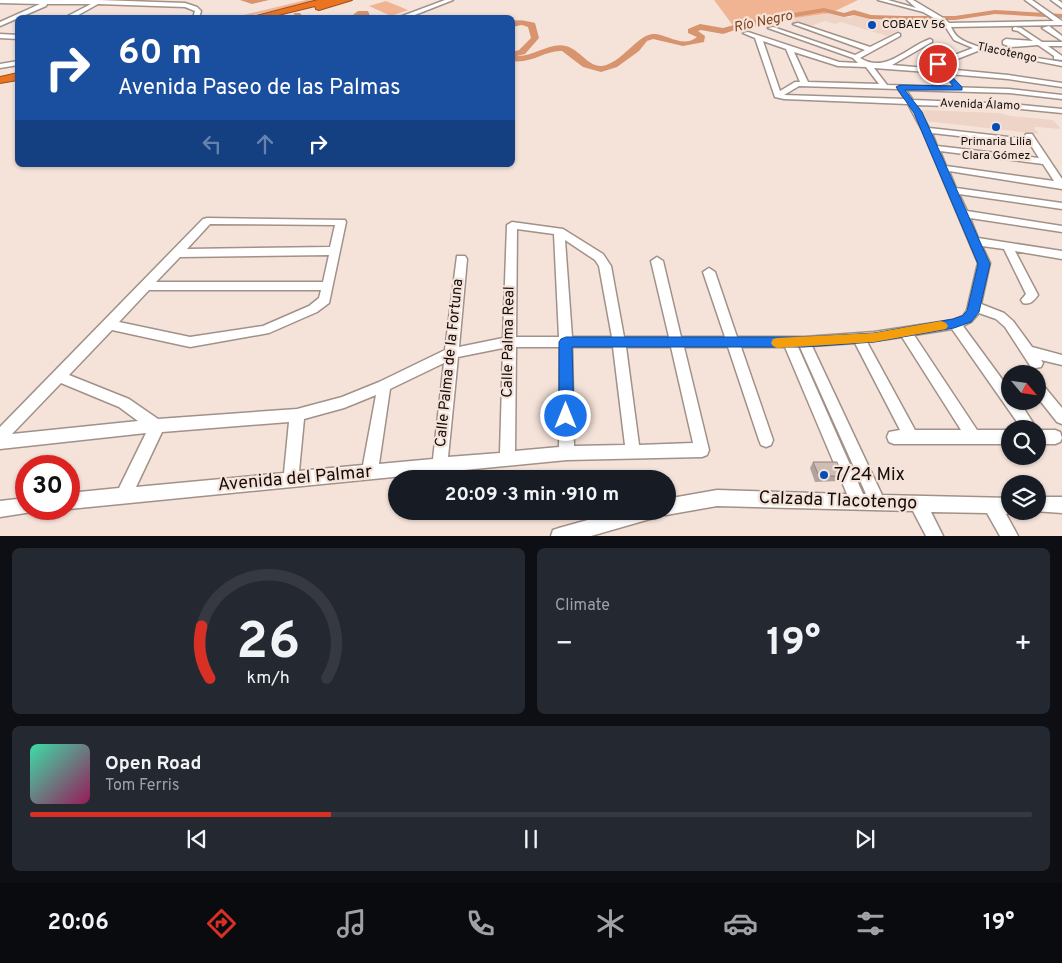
<!DOCTYPE html>
<meta charset="utf-8">
<style>
body{margin:0;font-family:Overpass,sans-serif;background:#242831;color:#f1f3f6;height:100vh;display:flex;flex-direction:column;font-size:19px;white-space:nowrap}
*{box-sizing:border-box;margin:0}
p{font-size:16px;color:#9ea1a6}
.icon{flex:none;width:28px;height:28px;fill:none;stroke:currentColor;stroke-width:2;stroke-linecap:round;stroke-linejoin:round}
.map{position:relative;height:536px;overflow:hidden}
.side{display:flex;flex-direction:column;gap:12px;padding:12px;background:#0d0f14;flex:1}
.side>*{flex:none}
.top-card{position:absolute;left:15px;top:15px;width:500px;height:152px;border-radius:8px;box-shadow:0 1px 4px #0004;background:#1a4fa0;color:#fff;overflow:hidden}
.needle{width:32px;rotate:119deg}
.controls{position:absolute;left:1001px;top:365px;display:grid;gap:10px}
.controls a{display:grid;place-items:center;width:45px;height:45px;border-radius:50%;background:#171b24;box-shadow:0 1px 4px #0004;font-size:25px}
.speed{position:absolute;left:15px;top:455px;display:flex;gap:10px;font-size:25px;font-weight:700;text-align:center}
.speed>*{display:grid;place-content:center;width:65px;height:65px;border-radius:50%;background:#171b24;box-shadow:0 1px 4px #0004;line-height:1}
.speed .limit{border:8px solid #d22;background:#fff;color:#111}
.pin{position:absolute;display:grid;place-items:center;width:42px;height:42px;color:#fff;margin:-21px;border:2px solid #fff;border-radius:50%;box-shadow:0 1px 5px #0007}
.me{position:absolute;width:55px;margin:-28px;rotate:0deg;stroke-linejoin:round;filter:drop-shadow(0 0 4px #0008)}
.turn{display:flex;align-items:center;gap:18px;height:105px;padding:0 20px;font-size:22px}
.turn .icon{width:65px;height:65px;stroke-width:2.5}
.turn b{display:block;font-size:35px;line-height:42px}
.lanes{display:flex;align-items:center;height:48px;padding:0 20px;background:#0003;justify-content:center;gap:25px;direction:ltr}
.lanes .off{opacity:.35}
.big{font-size:38px;font-weight:700;line-height:1.1}
.side .card{flex:1;display:flex;flex-direction:column;justify-content:center;gap:8px;min-width:0;padding:0 18px;border-radius:8px;background:#242831}
.side .dial{align-items:center;gap:0}
.dial svg{height:130px;overflow:visible;fill:none;stroke:#363941;stroke-width:7;stroke-linecap:round;text-anchor:middle}
.dial text{fill:#f1f3f6;stroke:none}
.song{display:flex;align-items:center;gap:15px}
.cover{width:60px;height:60px;border-radius:8px;background:linear-gradient(135deg,hsl(160 70% 55%),hsl(330 70% 35%))}
.played{height:5px;border-radius:2px;background:linear-gradient(90deg,#d93025 30%,#363941 30%)}
.keys{display:flex;justify-content:space-around;direction:ltr}
.heat{display:flex;justify-content:space-between;align-items:center;font-size:28px;direction:ltr}
.side .tiles{flex:1;display:grid;gap:12px;grid-template-columns:1fr 1fr}
.card:last-child{grid-column:span 2}
.trip{position:absolute;left:388px;top:470px;width:288px;height:50px;border-radius:25px;background:#171b24;box-shadow:0 1px 4px #0004;font-weight:700;line-height:50px;text-align:center}
.tab-bar{display:flex;height:80px;justify-content:space-around;align-items:center;background:#090b0e;color:#9ea1a6}
.tab-bar .icon{width:35px;height:35px}
.tab-bar .active{color:#d93025}
.tab-bar b{font-size:22px;color:#f1f3f6}
.map>svg:first-child{display:block}
</style>
<div class="map">
<svg width="1062" height="536" viewBox="0 0 1062 536">
<rect width="100%" height="100%" fill="#f5e3da"/>
<!-- built -->
<path fill="#edd4c7" d="M 831,13 L 849,18 L 856,14 L 903,28 L 887,36 L 841,22 L 835,24 L 825,21 L 810,26 L 781,20 Z
M 920,110 L 999,113 L 1010,116 L 1053,120 L 1061,129 L 1036,127 L 1034,128 L 1039,134 L 925,121 Z"/>
<!-- green -->
<path fill="#f1b493" d="M 306,0 L 323,0 L 244,17 L 231,18 Z
M 714,0 L 858,0 L 831,13 L 781,20 L 737,31 Z
M 386,1 L 408,10 L 391,16 L 369,6 Z"/>
<g fill="none" stroke-linecap="round" stroke-linejoin="round">
<!-- river -->
<path fill="#d7946f" fill-rule="evenodd" d="M 240,0 L 269,0 L 252,4 Z
M 824,8 L 844,13 L 854,10 L 871,15 L 903,16 L 955,16 L 995,10 L 1062,14 L 1062,18 L 995,14 L 955,20 L 903,20 L 870,19 L 854,15 L 844,17 L 824,12 L 753,24 L 723,34 L 701,30 L 698,31 L 705,36 L 704,42 L 683,46 L 653,39 L 647,41 L 639,51 L 617,67 L 601,72 L 583,67 L 562,51 C 545,50 532,64 512,61 L 512,52 L 519,50 L 531,38 L 528,27 L 522,25 L 512,27 L 512,21 C 521,19 527,21 535,23 L 539,38 L 525,54 L 517,56 C 534,57 549,42 566,46 C 579,49 588,67 602,66 C 622,63 637,35 653,34 C 666,33 683,49 697,37 L 688,33 L 688,29 L 700,24 L 723,28 L 752,20 Z
M 358,11 L 368,11 L 370,16 L 349,18 Z
M 294,13 L 300,13 L 304,18 L 295,18 Z"/>
<!-- minor casing -->
<g stroke="#a19188" stroke-width="3">
<path id="minor" d="M 0,0 L 99,0 L 185,3 L 197,7 L 201,11 L 199,18 L 193,18 L 195,11 L 185,7 L 98,4 L 73,18 L 64,18 L 91,4 L 47,4 L 46,6 L 0,26 L 0,22 L 40,4 L 0,3 Z
M 445,0 L 453,0 L 407,18 L 397,18 Z
M 878,0 L 888,0 L 916,8 L 907,0 L 913,0 L 945,19 L 949,23 L 1054,21 L 1025,0 L 1032,0 L 1062,21 L 1062,25 L 951,27 C 953,30 954,34 958,37 C 976,52 1037,57 1062,62 L 1062,66 L 980,50 L 942,65 L 946,69 L 1008,75 L 1062,83 L 1062,87 L 1008,79 L 949,74 L 949,77 L 946,77 L 941,73 L 874,68 L 887,85 L 1009,89 L 1062,95 L 1062,99 L 1009,93 L 906,90 L 913,100 L 1011,104 L 1062,109 L 1062,113 L 1011,108 L 916,105 L 929,128 L 1026,139 L 1025,136 L 1026,134 L 1032,134 L 1062,179 L 1062,189 L 949,171 L 956,188 L 1062,203 L 1062,209 L 959,194 L 967,211 L 1062,226 L 1062,232 L 970,218 L 978,238 L 1062,251 L 1062,259 L 1015,251 L 1038,295 C 1034,301 1030,305 1023,303 L 1021,300 L 1026,294 L 1004,249 L 982,246 L 990,263 L 981,304 L 1004,313 L 1013,321 L 1032,347 L 1062,355 L 1062,365 L 1041,360 L 1043,363 L 1041,367 L 1036,368 L 1031,367 L 1005,327 L 996,319 L 979,313 L 971,322 L 963,326 L 1010,390 L 1010,401 L 1019,401 L 1037,429 L 1022,429 L 952,329 L 914,335 L 977,430 L 1010,430 L 1010,444 L 894,444 L 889,442 L 887,437 L 889,432 L 900,430 L 855,343 L 812,346 L 882,495 L 1010,498 L 1010,511 L 1016,511 L 1006,514 L 1018,536 L 1000,536 L 987,513 L 931,512 L 943,536 L 926,536 L 913,511 L 717,506 L 666,515 L 660,513 L 660,511 L 666,511 L 666,499 L 717,490 L 847,494 L 785,347 L 741,347 L 773,440 L 771,445 L 766,447 L 761,445 L 759,440 L 728,347 L 684,347 L 709,450 L 707,455 L 702,457 L 567,460 L 69,509 L 69,493 L 119,488 L 146,433 L 0,449 L 0,427 L 203,219 L 207,218 L 345,220 L 346,222 L 329,303 L 317,312 L 269,333 L 190,347 L 112,330 L 69,375 L 129,399 L 158,419 L 297,409 L 342,397 L 379,382 L 445,350 L 457,256 L 465,256 L 467,259 L 459,347 L 503,338 L 507,225 L 512,222 L 563,229 L 603,254 L 611,266 L 624,337 L 669,337 L 651,261 L 657,257 L 663,261 L 681,337 L 725,337 L 703,272 L 709,268 L 715,272 L 737,337 L 804,337 L 874,332 L 953,320 L 963,316 L 967,310 L 978,263 L 922,130 L 908,104 L 784,99 L 775,97 L 755,38 L 743,33 L 748,32 L 839,62 L 858,63 L 853,58 L 768,28 L 773,27 L 855,55 L 865,50 L 793,24 L 798,23 L 870,47 L 898,33 L 900,34 L 900,36 L 860,58 C 886,74 905,48 930,39 L 932,40 L 932,42 L 892,65 L 938,69 L 934,64 L 939,61 L 973,48 L 954,40 L 943,23 L 932,17 L 923,12 ZM 763,41 L 786,49 L 800,82 L 795,82 L 780,91 ZM 794,52 L 838,66 L 866,67 L 879,84 L 808,82 ZM 799,86 L 898,89 L 905,99 L 784,95 ZM 932,133 L 1030,144 L 1039,158 L 937,146 ZM 940,151 L 1043,164 L 1054,181 L 946,166 ZM 210,224 L 335,225 L 330,247 L 187,249 ZM 517,229 L 554,234 L 559,337 L 516,337 ZM 565,240 L 595,260 L 599,266 L 612,337 L 572,337 ZM 329,255 L 323,282 L 156,282 L 180,257 ZM 149,290 L 321,290 L 319,298 L 309,306 L 263,326 L 190,337 L 119,322 ZM 902,337 L 961,430 L 915,430 L 867,342 ZM 516,347 L 560,347 L 559,447 L 515,451 ZM 572,347 L 613,347 L 625,445 L 574,446 ZM 626,347 L 671,347 L 693,443 L 639,445 ZM 798,347 L 800,347 L 866,494 L 863,494 ZM 503,348 L 500,453 L 448,457 L 458,357 ZM 444,363 L 433,459 L 379,464 L 390,389 ZM 61,383 L 119,407 L 138,421 L 12,434 ZM 376,395 L 363,465 L 299,471 L 304,419 L 344,408 ZM 289,422 L 284,473 L 136,487 L 162,432 Z
M 1051,0 L 1058,0 L 1062,3 L 1062,8 Z
M 1049,26 L 1062,36 L 1062,41 L 1042,28 Z
M 1015,27 L 1021,28 L 1042,42 L 1062,42 L 1062,46 L 1048,46 L 1062,56 L 1062,60 L 1054,59 L 1054,56 L 1038,45 L 1011,47 L 1003,44 L 1003,41 L 1006,39 L 1033,41 L 1018,31 L 1013,30 L 1013,28 Z
M 0,34 L 18,35 L 18,39 L 0,38 Z
M 18,61 L 18,65 L 0,68 L 0,64 Z
M 1038,383 L 1043,385 L 1062,408 L 1062,424 L 1057,422 L 1038,398 Z
M 1038,430 L 1055,430 L 1060,432 L 1062,438 L 1060,442 L 1055,444 L 1038,444 Z
M 1038,497 L 1062,497 L 1062,513 L 1034,511 L 1038,511 Z
M 26,498 L 26,509 L 33,509 L 32,512 L 0,517 L 0,501 Z
M 620,511 L 658,511 L 656,517 L 650,519 L 591,536 L 551,536 L 553,530 L 559,528 Z"/>
</g>
<!-- highway casing -->
<g stroke="#9f501a" stroke-width="2">
<path id="highway" d="M 318,0 L 352,0 L 319,10 L 316,9 L 315,6 L 266,18 L 248,18 Z
M 18,73 L 18,80 L 0,83 L 0,77 Z"/>
</g>
<!-- minor -->
<use href="#minor" fill="#fff" fill-rule="evenodd"/>
<!-- highway -->
<use href="#highway" fill="#ea7422" fill-rule="evenodd"/>
</g>
<!-- wall -->
<path fill="#b1a39b" d="M 813,462 L 843,476 L 839,481 L 815,482 L 810,468 Z"/>
<!-- building -->
<path fill="#cebdb4" stroke="#90847e" d="M 813,462 L 837,462 L 843,476 L 819,476 Z"/>
<!-- route -->
<path fill="#1a73e8" stroke="#114b97" d="M 938,62 L 962,87 L 962,90 L 905,90 L 922,112 L 990,264 L 979,312 L 971,322 L 954,328 L 874,342 L 804,347 L 572,347 L 574,416 L 571,421 L 566,423 L 561,421 L 559,416 L 559,342 L 561,339 L 566,337 L 804,337 L 874,333 L 953,319 L 962,316 L 967,311 L 978,264 L 914,113 L 896,87 L 900,85 L 953,86 L 935,64 Z"/>
<!-- slow -->
<path fill="#f59e0b" d="M 941,321 L 946,323 L 948,326 L 946,329 L 874,342 L 777,348 L 773,346 L 771,343 L 773,339 L 777,338 L 874,333 Z"/>
<!-- markers -->
<g fill="#044db7" stroke="#f5e3da" stroke-width="2">
<circle cx="872" cy="25" r="5"/>
<circle cx="996" cy="127" r="5"/>
<circle cx="824" cy="475" r="5"/>
</g>
<g text-anchor="middle" dominant-baseline="central" stroke-width="4.5" stroke-linejoin="round" paint-order="stroke">
<!-- far-poi labels -->
<g font-size="12" fill="#130d0a" stroke="#f5e3da" text-anchor="start">
<text x="882" y="25">COBAEV 56</text>
<text x="996" y="142" text-anchor="middle">Primaria Lilia<tspan x="996" dy="14">Clara Gómez</tspan></text>
</g>
<!-- far-street labels -->
<g font-size="12" fill="#130d0a" stroke="#f5e3da">
<text transform="translate(1007 53) rotate(12)">Tlacotengo</text>
<text transform="translate(980 105) rotate(2)">Avenida Álamo</text>
</g>
<!-- far-water labels -->
<g font-size="14" font-style="italic" fill="#81431c" stroke="#f5e3da">
<text transform="translate(763 22) rotate(-12)">Río Negro</text>
</g>
<!-- street labels -->
<g font-size="15" fill="#130d0a" stroke="#f5e3da">
<text transform="translate(509 342) rotate(-89)">Calle Palma Real</text>
<text transform="translate(450 363) rotate(-84)">Calle Palma de la Fortuna</text>
</g>
<!-- near-poi labels -->
<g font-size="18" fill="#130d0a" stroke="#f5e3da" text-anchor="start">
<text x="834" y="475">7/24 Mix</text>
</g>
<!-- near-street labels -->
<g font-size="18" fill="#130d0a" stroke="#f5e3da">
<text transform="translate(295 479) rotate(-5)">Avenida del Palmar</text>
<text transform="translate(838 501) rotate(2)">Calzada Tlacotengo</text>
</g>
</g>
</svg>
<div class="controls">
<a><svg class="needle" viewBox="-14 -14 28 28"><path d="M0-13l5 13h-10z" fill="#e53935"/><path d="M0 13l5-13h-10z" fill="#9ea1a6"/></svg></a>
<a><svg class="icon" aria-label="search" viewBox="0 0 24 24"><circle cx="10" cy="10" r="6"/><path d="M15 15l6 6"/></svg></a>
<a><svg class="icon" aria-label="layers" viewBox="0 0 24 24"><path d="M12 4l9 5-9 5-9-5zM3 14l9 5 9-5"/></svg></a>
</div>
<div class="speed"><div class="limit">30</div></div>
<div class="pin" style="left:938px;top:64px;background:#d93025"><svg class="icon" aria-label="arrive" viewBox="0 0 24 24"><path d="M6 21V4h12l-3 4 3 4H6"/></svg></div>
<svg class="me" style="left:566px;top:416px" viewBox="-20 -20 40 40"><circle r="17" fill="#1a73e8" stroke="#fff" stroke-width="3"/><path d="M0-11L8 9 0 5-8 9z" fill="#fff"/></svg>
<div class="trip">20:09 · 3 min · 910 m</div>
<div class="top-card">
<div class="turn"><svg class="icon" aria-label="right" viewBox="0 0 24 24"><path d="M7 20v-9h11M14 6l5 5-5 5"/></svg><div><b>60 m</b>Avenida Paseo de las Palmas</div></div>
<div class="lanes"><svg class="icon off" aria-label="left" viewBox="0 0 24 24"><path d="M17 20v-9H6M10 6l-5 5 5 5"/></svg><svg class="icon off" aria-label="ahead" viewBox="0 0 24 24"><path d="M12 20V5M6 11l6-6 6 6"/></svg><svg class="icon" aria-label="right" viewBox="0 0 24 24"><path d="M7 20v-9h11M14 6l5 5-5 5"/></svg></div>
</div>
</div>
<section class="side">
<div class="tiles">
<div class="card dial"><svg viewBox="0 0 100 80">
<path d="M14 69A42 42 0 1 1 86 69"/>
<path d="M14 69A42 42 0 0 1 9 37" stroke="#d93025"/>
<text x="50" y="56" font-size="32" font-weight="700">26</text>
<text x="50" y="72" font-size="11">km/h</text>
</svg></div>
<div class="card"><p>Climate</p>
<div class="heat"><a>−</a><b class="big">19°</b><a>+</a></div>
</div>
<div class="card">
<div class="song"><i class="cover"></i><div><b>Open Road</b><p>Tom Ferris</p></div></div>
<div class="played"></div>
<div class="keys"><svg class="icon" aria-label="previous" viewBox="0 0 24 24"><path d="M18 5L8 12l10 7zM5 5v14"/></svg><svg class="icon" aria-label="pause" viewBox="0 0 24 24"><path d="M8 5v14M16 5v14"/></svg><svg class="icon" aria-label="next" viewBox="0 0 24 24"><path d="M6 5l10 7-10 7zM19 5v14"/></svg></div>
</div>
</div>
</section>
<nav class="tab-bar">
<b>20:06</b>
<svg class="icon active" aria-label="directions" viewBox="0 0 24 24"><path d="M12 3l9 9-9 9-9-9zM9 14v-3h6M13 9l2 2-2 2"/></svg>
<svg class="icon" aria-label="music" viewBox="0 0 24 24"><path d="M9 18V5l10-2v13"/><circle cx="6" cy="18" r="3"/><circle cx="16" cy="16" r="3"/></svg>
<svg class="icon" aria-label="phone" viewBox="0 0 24 24"><path d="M5 4h4l2 5-3 2q2 4 5 5l2-3 5 2v4C11 20 4 13 5 4z"/></svg>
<svg class="icon" aria-label="climate" viewBox="0 0 24 24"><path d="M12 3v18M4 7l16 10M4 17L20 7"/></svg>
<svg class="icon" aria-label="car" viewBox="0 0 24 24"><path d="M5 17H2v-5l4-1 3-4h7l3 4 3 1v5h-3M9 17h6M6 11h13"/><circle cx="7" cy="17" r="2"/><circle cx="17" cy="17" r="2"/></svg>
<svg class="icon" aria-label="filters" viewBox="0 0 24 24"><path d="M4 7h16M4 17h16"/><circle cx="9" cy="7" r="2"/><circle cx="15" cy="17" r="2"/></svg>
<b>19°</b>
</nav>
